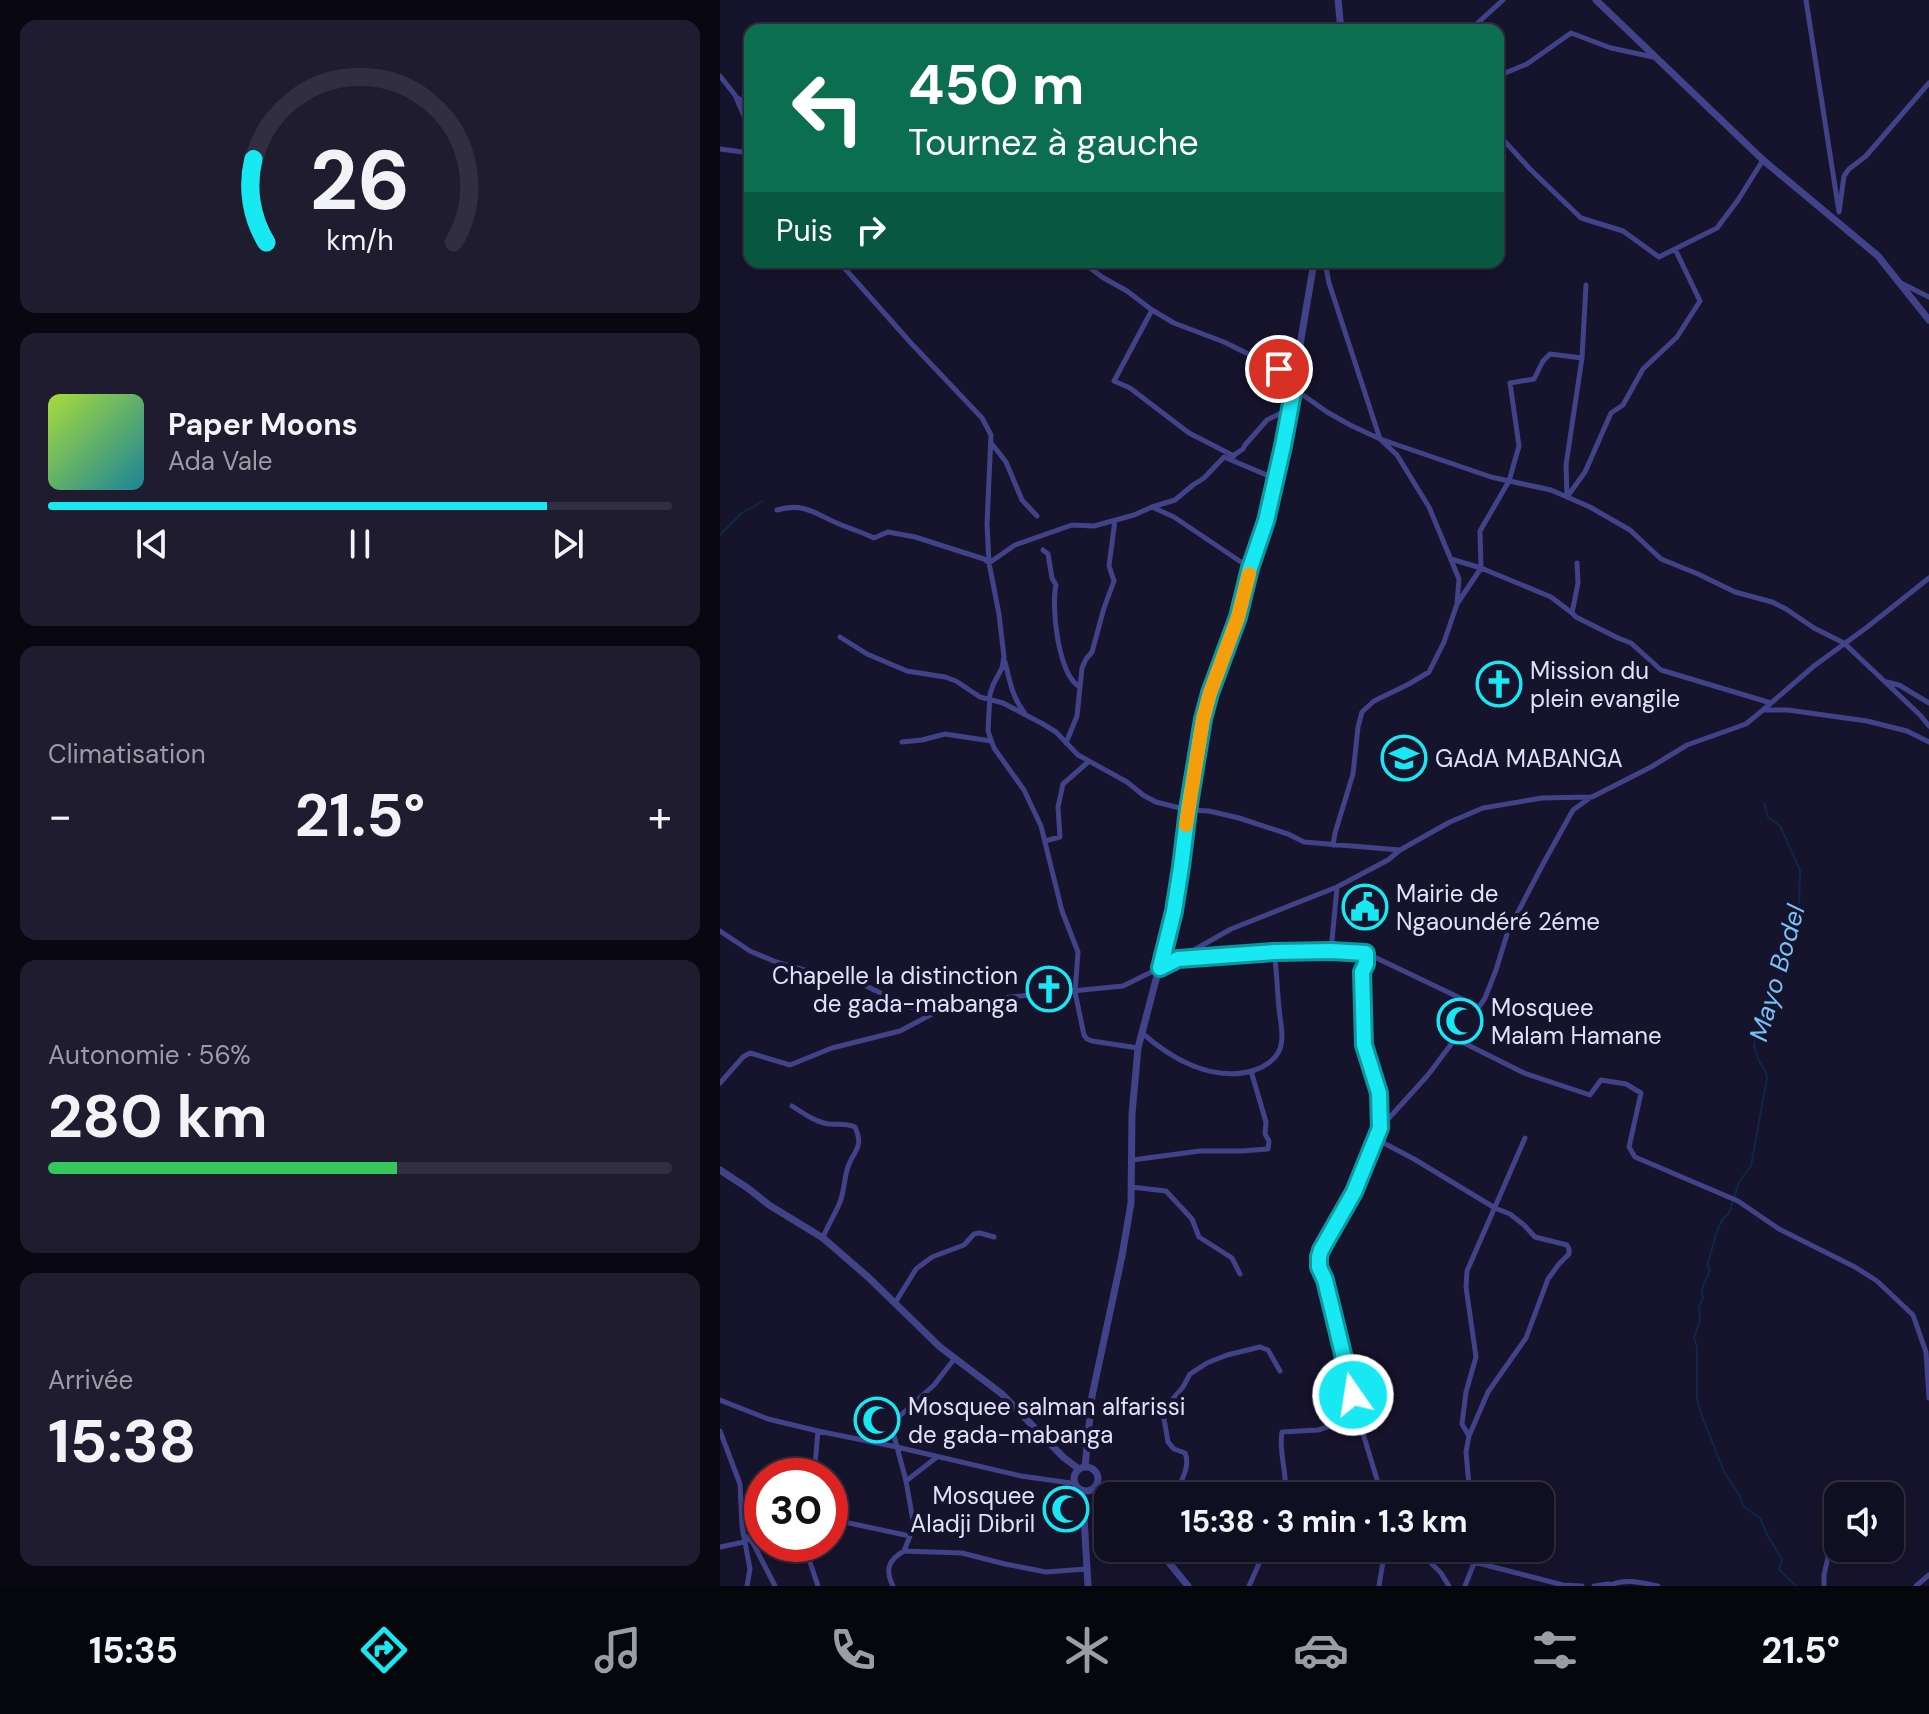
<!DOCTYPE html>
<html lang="fr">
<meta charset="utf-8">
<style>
body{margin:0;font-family:"DM Sans",sans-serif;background:#1e1c2e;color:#f1f3f6;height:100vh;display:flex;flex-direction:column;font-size:30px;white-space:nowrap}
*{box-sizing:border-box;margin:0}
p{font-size:26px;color:#9c9ca5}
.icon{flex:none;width:44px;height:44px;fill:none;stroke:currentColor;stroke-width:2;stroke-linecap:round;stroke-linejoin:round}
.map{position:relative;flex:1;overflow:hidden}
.details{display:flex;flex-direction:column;gap:20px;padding:20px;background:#090812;width:720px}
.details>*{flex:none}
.top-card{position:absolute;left:24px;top:24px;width:760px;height:244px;border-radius:16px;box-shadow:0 4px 12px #0003,0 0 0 2px #302e3f;background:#0b6e4f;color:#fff;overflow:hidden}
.fabs{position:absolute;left:1104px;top:1482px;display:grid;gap:16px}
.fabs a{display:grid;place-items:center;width:80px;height:80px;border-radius:16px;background:#100e21;box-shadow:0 4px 12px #0003,0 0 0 2px #302e3f;font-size:40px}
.speed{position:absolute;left:24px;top:1458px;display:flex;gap:16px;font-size:40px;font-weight:700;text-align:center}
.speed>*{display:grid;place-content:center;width:104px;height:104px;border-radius:50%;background:#100e21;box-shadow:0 4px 12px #0003,0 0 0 2px #302e3f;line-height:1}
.speed .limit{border:12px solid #d22;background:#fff;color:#111}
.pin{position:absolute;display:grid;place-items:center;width:68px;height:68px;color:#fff;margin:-34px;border:4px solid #fff;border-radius:50%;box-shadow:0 2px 8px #0007}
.me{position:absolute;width:88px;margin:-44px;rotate:347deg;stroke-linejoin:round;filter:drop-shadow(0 0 6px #0008)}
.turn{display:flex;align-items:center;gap:28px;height:168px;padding:0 32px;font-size:36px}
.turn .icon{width:104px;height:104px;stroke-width:2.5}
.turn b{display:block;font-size:56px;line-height:68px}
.then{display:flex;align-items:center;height:76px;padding:0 32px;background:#0003;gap:16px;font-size:30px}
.big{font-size:60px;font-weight:700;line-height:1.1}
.details .tile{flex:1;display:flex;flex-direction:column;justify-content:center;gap:12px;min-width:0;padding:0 28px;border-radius:16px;background:#1e1c2e}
.details .dial{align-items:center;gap:0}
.dial svg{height:208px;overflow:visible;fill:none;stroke:#302e3f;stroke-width:7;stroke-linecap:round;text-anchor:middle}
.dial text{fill:#f1f3f6;stroke:none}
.song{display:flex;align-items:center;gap:24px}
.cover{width:96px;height:96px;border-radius:12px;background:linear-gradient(135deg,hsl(80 70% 55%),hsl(190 70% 35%))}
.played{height:8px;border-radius:4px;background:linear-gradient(90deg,#17e8f2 80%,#302e3f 80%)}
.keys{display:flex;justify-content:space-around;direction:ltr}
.heat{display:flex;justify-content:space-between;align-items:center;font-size:44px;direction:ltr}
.charge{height:12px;border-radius:6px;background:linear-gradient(90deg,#34c759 56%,#302e3f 0)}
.trip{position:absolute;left:374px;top:1482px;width:460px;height:80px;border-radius:16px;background:#100e21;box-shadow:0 4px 12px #0003,0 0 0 2px #302e3f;font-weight:700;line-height:80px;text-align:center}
.tabs{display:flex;height:128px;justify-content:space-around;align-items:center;background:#06060d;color:#9c9ca5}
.tabs .icon{width:56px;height:56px}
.tabs .selected{color:#17e8f2}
.tabs b{font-size:36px;color:#f1f3f6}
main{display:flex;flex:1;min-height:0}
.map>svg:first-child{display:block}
</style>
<main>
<section class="details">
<div class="tile dial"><svg viewBox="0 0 100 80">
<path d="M14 69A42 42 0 1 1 86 69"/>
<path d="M14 69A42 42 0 0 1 9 37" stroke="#17e8f2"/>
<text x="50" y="56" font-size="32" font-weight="700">26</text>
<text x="50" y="72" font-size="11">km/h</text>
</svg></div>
<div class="tile">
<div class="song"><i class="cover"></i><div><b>Paper Moons</b><p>Ada Vale</p></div></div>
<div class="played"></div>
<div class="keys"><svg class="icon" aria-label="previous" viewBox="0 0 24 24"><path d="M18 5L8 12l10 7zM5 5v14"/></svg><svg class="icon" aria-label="pause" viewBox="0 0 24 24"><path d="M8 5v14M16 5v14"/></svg><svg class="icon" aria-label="next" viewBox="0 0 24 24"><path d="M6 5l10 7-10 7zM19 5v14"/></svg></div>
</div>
<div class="tile"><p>Climatisation</p>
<div class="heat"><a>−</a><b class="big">21.5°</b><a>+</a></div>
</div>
<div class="tile"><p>Autonomie · 56%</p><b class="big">280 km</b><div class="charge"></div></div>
<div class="tile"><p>Arrivée</p><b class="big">15:38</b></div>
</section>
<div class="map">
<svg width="1209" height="1586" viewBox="0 0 1209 1586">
<rect width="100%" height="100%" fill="#16132c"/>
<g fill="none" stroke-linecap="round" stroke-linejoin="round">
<!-- stream -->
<path stroke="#0f2749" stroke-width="2" d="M 0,535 L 22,513 L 43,501
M 1044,803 L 1048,817 L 1060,826 L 1080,870 L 1079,910 L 1073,920 L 1071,931 L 1071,942 L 1069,947 L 1063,951 L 1061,979 L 1048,992 L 1045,1009 L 1038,1023 L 1034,1046 L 1039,1061 L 1046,1072 L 1047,1078 L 1031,1166 L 1019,1182 L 1009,1213 L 1002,1220 L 997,1231 L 987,1266 L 990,1269 C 988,1280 979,1285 983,1298 L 979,1307 L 980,1321 L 974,1337 L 977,1347 L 977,1399 L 981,1414 L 1005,1474 L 1019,1494 L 1023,1506 L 1040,1518 L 1048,1536 L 1062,1559 L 1059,1569 L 1076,1586"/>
<!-- minor -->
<path stroke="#414288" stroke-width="5" d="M 1086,0 L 1119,212 L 1124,176 L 1129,169 L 1146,156 L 1209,83
M 750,30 L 783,0
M 0,76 L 15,95 L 30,130
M 778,76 L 807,64 L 851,33 L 891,48 L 933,57
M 18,98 L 30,106
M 778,134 L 810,169 L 861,218 L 903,231 L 939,257 L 997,228 L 1018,200 L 1043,160
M 0,149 L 30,153
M 119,262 L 190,342 L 262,418 L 271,435 L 267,524 L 269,563 L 279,614 L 284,657 L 282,668 L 273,685 L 270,694 L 268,731 L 274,748 L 304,790 L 321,826 L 342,911 L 358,952 L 355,992 L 364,1035 L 367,1039 L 372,1041 L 418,1048
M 355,262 L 369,267 L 382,277 L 407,291 L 432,310 L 454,323 L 504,342 L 575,377
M 605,262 L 609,283 L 660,439 L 677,455 L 709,507 L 739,579 L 737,603
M 1181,283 L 1209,297
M 432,310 L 394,381 L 410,388 L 469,433 L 514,456
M 559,369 L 559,375 L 566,383 L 607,412 L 630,425 L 660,439 L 771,477 L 831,490 L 870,507 L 910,530 L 941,559 L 978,574 L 1015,592 L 1052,602 L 1066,609 L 1094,628 L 1124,643 L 1200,715 L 1209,726
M 272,444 L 286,462 L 302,500 L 317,516
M 514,455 L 523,449 L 525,445 L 547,420 L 569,409
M 847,496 L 846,465 L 862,358 L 866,285
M 847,497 L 865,472 L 891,413 L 903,405 L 923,369 L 957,337 L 980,301 L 955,249
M 432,507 L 455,500 L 473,485 L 484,478 L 504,457 L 556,479
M 57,510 C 86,501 99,517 124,526 C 134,530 144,533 154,538 L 168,532 L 195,537 L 264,559 L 269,563 L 295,545 L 352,525 L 374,526 L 414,515 L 432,507 L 454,517 L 530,568
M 323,550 L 328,554 L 332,578 L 336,585 C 331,607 338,675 360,687
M 731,559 L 761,568 L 831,597 L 852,613
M 857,563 L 858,583 L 852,613 L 856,617 L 898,638 L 911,643 L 941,670 L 1051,703 L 1043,710
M 120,637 L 147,654 L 187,671 L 225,677 L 236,681 L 260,697 L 283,703 L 323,724 L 336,732 L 358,755 L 407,782 L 423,795 L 436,802 L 468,810 L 489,811 L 519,818 L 568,834 L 584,842 L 680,850
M 285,662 C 290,681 292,697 304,712
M 1167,682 L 1179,685 L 1209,703
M 1051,703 L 1094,666 L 1146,628 L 1209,578
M 182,742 L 202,740 L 225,734 L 271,741
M 346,743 L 357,716 L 362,668 L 366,659 L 372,652 L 384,608 L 394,581 L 389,566 L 395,520
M 325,841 L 340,837 L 338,807 L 343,784 L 368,762
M 613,845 L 615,833 L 633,774 L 638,727 L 642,712 L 654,701 L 689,684 L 709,672 L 724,642 L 737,604 L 761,568 L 760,531 L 789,481 L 799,446 L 790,383 L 814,379 L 823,361 L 830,354 L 862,358
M 0,931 L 30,951 L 56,962 L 106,976 L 136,981 L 187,1006 L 203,1010 L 217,1011 L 281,998 L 403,986 L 458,959 L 511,929 L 617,887 L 668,860 L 680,850 L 730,822 L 763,808 L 822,798 L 872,797 L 931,767 L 967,745 L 1026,724 L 1043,710 L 1068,710 L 1147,721 L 1187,731 L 1209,742
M 611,951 L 617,887
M 646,953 L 759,1007
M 461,959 L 554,952 L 611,951 L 646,953 L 646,964 L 642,972 L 644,1045 L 659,1093 L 660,1127
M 422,1033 C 453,1060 494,1083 535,1070 C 544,1067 555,1060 559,1051 C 565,1038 560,1021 559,1008 C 557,989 557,971 554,952
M 736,1039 L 804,1073 L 870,1095 L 881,1080 L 906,1084 L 921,1093 L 909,1147 L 915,1157 L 1018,1201 L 1059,1229 L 1135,1267 L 1157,1281 L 1193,1315 L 1206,1352 L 1209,1398
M 0,1083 L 23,1057 L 30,1053 L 70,1065 L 112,1048 L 180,1031 L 216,1012
M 72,1106 C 83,1113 95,1122 109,1124 C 119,1125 125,1123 135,1127 C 145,1149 132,1151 127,1170 C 124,1181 124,1192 120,1202 C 115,1215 107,1226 103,1238
M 656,1139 L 694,1159 L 775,1208 L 790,1214 L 804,1225 L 815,1237 L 847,1245 L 849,1249 L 849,1254 L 839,1264 L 828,1279 L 806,1338 L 768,1392 L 749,1436 L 746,1452 L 750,1496
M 412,1160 L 480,1151 L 521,1151 L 548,1149 L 549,1141 L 545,1134 L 546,1122 L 531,1071
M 411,1187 L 446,1191 L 472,1219 L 479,1237 L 512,1258 L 520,1274
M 175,1303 L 196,1269 L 212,1257 L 244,1245 L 254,1234 L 260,1233 L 274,1237
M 0,1400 L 48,1419 L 98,1431 L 177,1447 L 301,1476 L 351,1483 L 354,1481
M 0,1431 L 20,1484 L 22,1526 L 30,1569 L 27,1586
M 749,1436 L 742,1424 L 746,1392 L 756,1357 L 746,1287 L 747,1271 L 805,1138
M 94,1476 L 98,1431
M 186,1481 L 217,1457
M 454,1496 C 460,1483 471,1467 465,1453 L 454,1449 L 448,1442 L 444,1419 L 446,1407 L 463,1387 L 470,1374 L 487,1363 L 507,1355 L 540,1347 L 548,1350 L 560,1371
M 564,1496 C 569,1475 558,1454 562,1432 L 598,1430 L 638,1417
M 662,1496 L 638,1417 L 605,1280 L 599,1267 L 601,1250 L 634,1192 L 660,1128 L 708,1075 L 759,1007 L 765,998 L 776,970 L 788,931 L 823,864 L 853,810 L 871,797
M 110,1519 L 190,1536
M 23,1534 L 33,1543 L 55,1586
M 87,1544 L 90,1562 L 98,1586
M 0,1547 L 24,1542
M 662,1548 L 704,1556 L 754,1562 L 843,1585 L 862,1586
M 184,1551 L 190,1536 L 193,1521 L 186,1481 L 173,1432 L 173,1422 L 214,1385 L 235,1358
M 705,1557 L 721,1573 L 729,1586
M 173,1586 C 165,1570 168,1560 184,1551 L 242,1553 L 285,1564 L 326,1572 L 366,1569
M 529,1586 L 546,1548
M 659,1586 L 665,1549
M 745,1586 L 760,1548
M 874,1586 L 889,1584
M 888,1586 C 904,1578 920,1582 938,1586
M 1104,1586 L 1104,1575 L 1109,1553
M 1196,1586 L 1209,1575"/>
<!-- tertiary -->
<path stroke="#414288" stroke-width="7" d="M 618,0 L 621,30
M 876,0 L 1043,160 L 1158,256 L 1209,320
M 0,1170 L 29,1189 L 49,1205 L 103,1238 L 148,1277 L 220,1347 L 282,1394 L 343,1457 L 359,1469
M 365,1467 L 372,1396 L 402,1256 L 411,1203 L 412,1114 L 418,1048 L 454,911 L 461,867 L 468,810 L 483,719 L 490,693 L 518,617 L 530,568 L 546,521 L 563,446 L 594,262
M354 1479a12 12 0 1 1 24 0a12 12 0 1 1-24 0Z
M 375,1487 L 390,1496
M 360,1489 L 363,1499 L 368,1586
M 437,1548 L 468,1586"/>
</g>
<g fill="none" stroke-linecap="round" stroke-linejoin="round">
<!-- route casing -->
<g stroke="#0f979d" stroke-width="20">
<path id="route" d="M 559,369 L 561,379 L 574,387 L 563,446 L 546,521 L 530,568 L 518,617 L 490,693 L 483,719 L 468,810 L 461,867 L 454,911 L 440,968 L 458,959 L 554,952 L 611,951 L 646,953 L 646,964 L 642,972 L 644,1045 L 659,1093 L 660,1128 L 634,1192 L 601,1250 L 599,1257 L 599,1267 L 605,1280 L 633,1395"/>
</g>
<!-- route -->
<use href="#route" stroke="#17e8f2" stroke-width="14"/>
<!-- slow -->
<path stroke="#f59e0b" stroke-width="14" d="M 466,825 L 483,719 L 490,693 L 518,617 L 529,574"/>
</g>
<!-- icons -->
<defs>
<g id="church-ring" transform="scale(2.3)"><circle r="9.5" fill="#16132c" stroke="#17e8f2" stroke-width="1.5"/><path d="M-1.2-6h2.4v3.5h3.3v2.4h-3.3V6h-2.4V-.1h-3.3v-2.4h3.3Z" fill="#17e8f2"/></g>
<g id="school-ring" transform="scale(2.3)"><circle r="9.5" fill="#16132c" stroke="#17e8f2" stroke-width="1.5"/><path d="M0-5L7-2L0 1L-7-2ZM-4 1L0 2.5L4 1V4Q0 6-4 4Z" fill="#17e8f2"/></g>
<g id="civic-ring" transform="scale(2.3)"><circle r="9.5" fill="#16132c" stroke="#17e8f2" stroke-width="1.5"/><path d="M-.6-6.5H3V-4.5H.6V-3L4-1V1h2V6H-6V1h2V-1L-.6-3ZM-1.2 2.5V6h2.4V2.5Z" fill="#17e8f2"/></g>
<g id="mosque-ring" transform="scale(2.3)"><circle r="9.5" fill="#16132c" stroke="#17e8f2" stroke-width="1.5"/><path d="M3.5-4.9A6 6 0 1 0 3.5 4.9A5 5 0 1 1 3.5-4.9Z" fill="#17e8f2"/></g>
</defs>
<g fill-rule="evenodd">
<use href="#church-ring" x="779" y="684"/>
<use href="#school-ring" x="684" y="758"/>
<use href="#civic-ring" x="645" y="907"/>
<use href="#church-ring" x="329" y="989"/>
<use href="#mosque-ring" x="740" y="1021"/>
<use href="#mosque-ring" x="157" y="1420"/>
<use href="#mosque-ring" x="346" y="1509"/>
</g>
<g text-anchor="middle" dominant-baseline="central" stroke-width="8" stroke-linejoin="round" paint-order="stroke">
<!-- poi labels -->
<g font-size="24" fill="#e2e0fd" stroke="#16132c" text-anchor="start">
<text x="810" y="670">Mission du<tspan x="810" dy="28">plein evangile</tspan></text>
<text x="715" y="758">GAdA MABANGA</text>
<text x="676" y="893">Mairie de<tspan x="676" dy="28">Ngaoundéré 2éme</tspan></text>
<text x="298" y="975" text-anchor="end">Chapelle la distinction<tspan x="298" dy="28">de gada-mabanga</tspan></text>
<text x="771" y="1007">Mosquee<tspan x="771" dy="28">Malam Hamane</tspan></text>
<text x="188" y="1406">Mosquee salman alfarissi<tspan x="188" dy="28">de gada-mabanga</tspan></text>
<text x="315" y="1495" text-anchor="end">Mosquee<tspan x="315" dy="28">Aladji Dibril</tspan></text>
</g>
<!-- water labels -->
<g font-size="26" font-style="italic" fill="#74c2f7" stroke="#16132c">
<text transform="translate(1057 973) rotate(-74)">Mayo Bodel</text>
</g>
</g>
</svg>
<div class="fabs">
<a><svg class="icon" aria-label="sound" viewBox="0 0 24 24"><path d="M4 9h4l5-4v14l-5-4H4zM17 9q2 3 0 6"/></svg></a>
</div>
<div class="speed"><div class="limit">30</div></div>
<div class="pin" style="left:559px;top:369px;background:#d93025"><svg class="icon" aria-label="arrive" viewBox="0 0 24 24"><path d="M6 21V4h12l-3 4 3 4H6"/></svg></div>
<svg class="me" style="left:633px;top:1395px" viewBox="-20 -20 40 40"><circle r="17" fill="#17e8f2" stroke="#fff" stroke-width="3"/><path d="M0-11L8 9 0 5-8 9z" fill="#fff"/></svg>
<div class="trip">15:38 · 3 min · 1.3 km</div>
<div class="top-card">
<div class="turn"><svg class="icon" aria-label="left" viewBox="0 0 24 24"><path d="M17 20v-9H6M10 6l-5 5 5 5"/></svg><div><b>450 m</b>Tournez à gauche</div></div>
<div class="then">Puis<svg class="icon" aria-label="right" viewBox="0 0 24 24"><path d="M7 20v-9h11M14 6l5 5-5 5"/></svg></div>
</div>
</div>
</main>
<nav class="tabs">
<b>15:35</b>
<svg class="icon selected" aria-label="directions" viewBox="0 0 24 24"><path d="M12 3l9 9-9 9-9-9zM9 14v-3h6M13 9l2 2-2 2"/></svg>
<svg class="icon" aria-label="music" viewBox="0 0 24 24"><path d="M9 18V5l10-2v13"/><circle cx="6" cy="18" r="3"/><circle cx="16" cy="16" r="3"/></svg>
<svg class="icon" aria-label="phone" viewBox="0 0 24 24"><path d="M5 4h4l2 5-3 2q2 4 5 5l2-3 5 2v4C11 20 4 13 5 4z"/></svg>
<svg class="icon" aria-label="climate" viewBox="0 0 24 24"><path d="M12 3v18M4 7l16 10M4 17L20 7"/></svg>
<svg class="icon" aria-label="car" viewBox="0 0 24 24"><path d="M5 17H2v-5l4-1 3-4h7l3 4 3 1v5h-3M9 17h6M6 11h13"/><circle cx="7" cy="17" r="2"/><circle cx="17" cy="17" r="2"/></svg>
<svg class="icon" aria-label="filters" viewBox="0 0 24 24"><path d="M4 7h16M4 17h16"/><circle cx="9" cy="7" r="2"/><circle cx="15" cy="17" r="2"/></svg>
<b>21.5°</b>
</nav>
